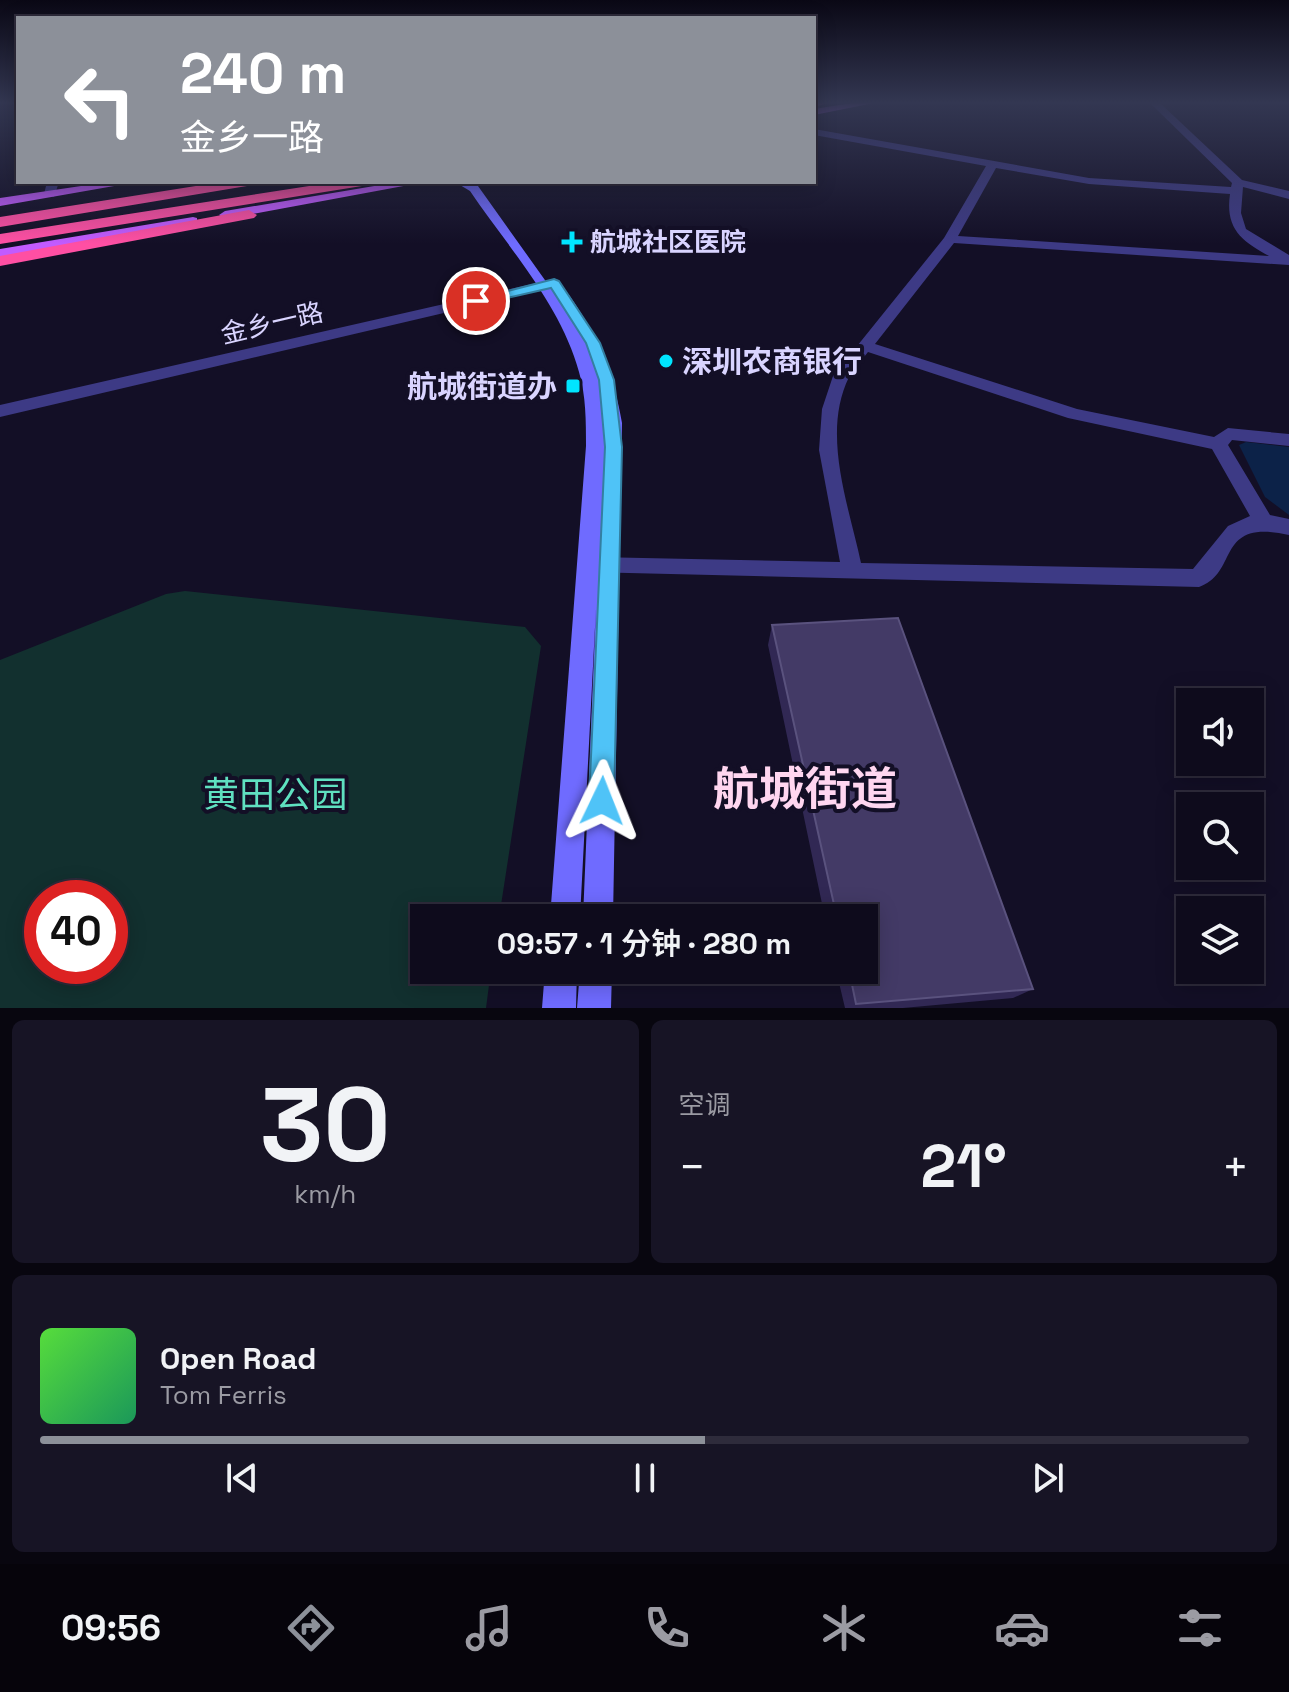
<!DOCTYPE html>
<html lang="zh">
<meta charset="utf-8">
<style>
body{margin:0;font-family:"Space Grotesk","Noto Sans SC",sans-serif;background:#171425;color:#f1f3f6;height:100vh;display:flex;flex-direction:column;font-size:30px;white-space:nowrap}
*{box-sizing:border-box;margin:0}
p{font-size:26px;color:#9b9ba3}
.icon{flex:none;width:44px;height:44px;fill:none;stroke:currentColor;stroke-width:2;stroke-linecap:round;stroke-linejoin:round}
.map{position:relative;height:1008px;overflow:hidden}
.panel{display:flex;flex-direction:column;gap:12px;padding:12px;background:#08060f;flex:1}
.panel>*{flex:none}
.hud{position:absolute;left:16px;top:16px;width:800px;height:168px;border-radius:0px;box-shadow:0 4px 20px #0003,0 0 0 2px #2e2b3b;background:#8c9099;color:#fff;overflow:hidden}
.tools{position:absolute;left:1176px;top:688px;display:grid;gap:16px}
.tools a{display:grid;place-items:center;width:88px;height:88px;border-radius:0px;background:#0e0b1c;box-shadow:0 4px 20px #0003,0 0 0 2px #2e2b3b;font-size:40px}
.speed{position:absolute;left:24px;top:880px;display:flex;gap:16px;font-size:40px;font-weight:700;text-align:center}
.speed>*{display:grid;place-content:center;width:104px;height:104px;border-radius:50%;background:#0e0b1c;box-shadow:0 4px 20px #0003,0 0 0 2px #2e2b3b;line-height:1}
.speed .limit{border:12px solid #d22;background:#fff;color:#111}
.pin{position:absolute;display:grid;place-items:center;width:68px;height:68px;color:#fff;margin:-34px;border:4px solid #fff;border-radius:50%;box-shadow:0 2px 8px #0007}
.me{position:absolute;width:88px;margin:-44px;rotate:2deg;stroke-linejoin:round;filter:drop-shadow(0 0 6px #0008)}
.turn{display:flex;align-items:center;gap:28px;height:168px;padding:0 32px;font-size:36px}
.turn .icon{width:104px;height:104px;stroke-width:2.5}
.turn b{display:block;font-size:56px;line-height:68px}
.big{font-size:60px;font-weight:600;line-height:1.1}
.panel .card{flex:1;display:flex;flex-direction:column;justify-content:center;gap:12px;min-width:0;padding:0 28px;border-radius:12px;background:#171425}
.panel .dial{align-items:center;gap:0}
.dial b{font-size:104px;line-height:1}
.song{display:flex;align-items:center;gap:24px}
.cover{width:96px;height:96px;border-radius:12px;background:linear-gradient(135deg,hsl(110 70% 55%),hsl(150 70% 35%))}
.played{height:8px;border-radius:4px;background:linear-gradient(90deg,#8c9099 55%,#2e2b3b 55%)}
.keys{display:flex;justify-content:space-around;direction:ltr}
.heat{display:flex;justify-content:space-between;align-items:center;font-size:44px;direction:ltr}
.panel .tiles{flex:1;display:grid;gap:12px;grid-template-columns:1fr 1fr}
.card:last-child{grid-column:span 2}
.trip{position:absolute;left:410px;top:904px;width:468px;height:80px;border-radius:0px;background:#0e0b1c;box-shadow:0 4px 20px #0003,0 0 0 2px #2e2b3b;font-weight:600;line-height:80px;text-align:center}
.menu{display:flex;height:128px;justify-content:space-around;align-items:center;background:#06040b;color:#9b9ba3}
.menu .icon{width:56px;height:56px}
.menu .current{color:#8c9099}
.menu b{font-size:36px;color:#f1f3f6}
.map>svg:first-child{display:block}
</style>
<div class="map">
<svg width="1289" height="1008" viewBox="0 0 1289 1008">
<rect width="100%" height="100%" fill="#130f26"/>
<!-- green -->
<path fill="#12302f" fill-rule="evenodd" d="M 185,591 L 525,627 L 541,646 L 499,918 L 424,918 L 424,970 L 491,970 L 486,1008 L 0,1008 L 0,660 L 166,594 ZM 42,898 L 110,898 L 110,966 L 42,966 Z"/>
<!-- water -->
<path fill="#0c2248" d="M 1246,442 L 1289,447 L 1289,515 L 1265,497 L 1239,445 Z"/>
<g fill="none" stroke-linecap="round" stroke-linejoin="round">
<!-- street -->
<path fill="#3d3a85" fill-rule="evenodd" d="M 1150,103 L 1160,103 L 1242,180 L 1289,191 L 1289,199 L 1243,187 L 1241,213 L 1246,229 L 1289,255 L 1289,265 L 954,243 L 875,344 L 1077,409 L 1214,437 L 1228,428 L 1289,434 L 1289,446 L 1232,440 L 1228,445 L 1270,515 L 1289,519 L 1289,535 C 1214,518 1240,573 1199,587 L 587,572 L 584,566 L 587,560 L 595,557 L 840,562 L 819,450 L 822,409 L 833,376 L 944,238 L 986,166 L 814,135 L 814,129 L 1089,178 L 1231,187 L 1232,183 ZM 996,168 L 1089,184 L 1230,194 C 1225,228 1241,241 1269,256 L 958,236 ZM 868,352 L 1068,418 L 1212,449 L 1250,516 L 1228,526 L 1193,569 L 861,563 C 849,506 821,434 849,377 C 853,368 862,360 868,352 Z
M 47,182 L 59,182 L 54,197 L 44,194 Z
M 554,279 L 559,280 L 559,286 L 0,417 L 0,405 Z"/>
<!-- secondary -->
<path fill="#6f6bff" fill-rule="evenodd" d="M 455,182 L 470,182 L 478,186 L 557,297 L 569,295 C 597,335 614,375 622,423 L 613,918 L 583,918 L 596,608 L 580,918 L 550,918 L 586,446 C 586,421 586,396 579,372 C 561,305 508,247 470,191 Z
M 545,970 L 577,970 L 576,1008 L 542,1008 Z
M 580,970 L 612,970 L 611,1008 L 577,1008 Z"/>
<!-- primary -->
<path fill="#c25bff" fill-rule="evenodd" d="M 852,103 L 874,103 L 814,115 L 814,109 Z
M 108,182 L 137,182 L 0,206 L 0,198 Z
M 398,182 L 425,182 L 225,219 L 219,215 L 225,211 Z
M 193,217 L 197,218 L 197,224 L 0,257 L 0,249 Z"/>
<!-- highway -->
<path fill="#ff4fa3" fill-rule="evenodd" d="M 814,103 L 828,103 L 814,107 Z
M 221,182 L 254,182 L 247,186 L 0,227 L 0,217 Z
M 335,182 L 369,182 L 362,186 L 0,244 L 0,234 Z
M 249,210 L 257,215 L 254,218 L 0,266 L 0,256 Z"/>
</g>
<!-- wall -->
<path fill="#312854" d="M 772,625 L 1033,989 L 1013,998 L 903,1008 L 845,1008 L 836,970 L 864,970 L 864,918 L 825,918 L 768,645 Z"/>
<!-- building -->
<path fill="#433a66" stroke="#5a527e" stroke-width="2" d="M 898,618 L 1033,989 L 856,1004 L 849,970 L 864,970 L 864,918 L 837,918 L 772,625 Z"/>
<!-- sky -->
<linearGradient id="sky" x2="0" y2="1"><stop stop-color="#0a0815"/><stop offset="0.42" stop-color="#333752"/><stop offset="1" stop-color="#333752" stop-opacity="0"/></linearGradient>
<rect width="1289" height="244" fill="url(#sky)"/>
<!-- route -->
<path fill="#4fc3f7" stroke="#337fa1" stroke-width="2" d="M 554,279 L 559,281 L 600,343 L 614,380 L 622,447 L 614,801 L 611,810 L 602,813 L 593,810 L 589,801 L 605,447 L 599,380 L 586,343 L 551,288 L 476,305 L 469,301 Z"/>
<!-- markers -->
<g fill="#00e5ff" stroke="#130f26" stroke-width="3">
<path d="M568 230h8v8h8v8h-8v8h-8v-8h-8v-8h8z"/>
<circle cx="666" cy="361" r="8"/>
<rect x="565" y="378" width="16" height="16" rx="4"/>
</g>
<g text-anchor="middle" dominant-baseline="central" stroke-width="8" stroke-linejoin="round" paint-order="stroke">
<!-- far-poi labels -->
<g font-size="26" font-weight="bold" fill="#d9d4ff" stroke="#130f26" text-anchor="start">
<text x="590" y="242">航城社区医院</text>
</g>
<!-- far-street labels -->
<g font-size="26" fill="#d9d4ff" stroke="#130f26">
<text transform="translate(272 323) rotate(-13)">金乡一路</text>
</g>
<!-- poi labels -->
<g font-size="30" font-weight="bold" fill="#d9d4ff" stroke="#130f26" text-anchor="start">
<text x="682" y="361">深圳农商银行</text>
<text x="557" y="386" text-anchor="end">航城街道办</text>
</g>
<!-- near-park labels -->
<g font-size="36" fill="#5fe0c0" stroke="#130f26">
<text x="275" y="795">黄田公园</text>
</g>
<!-- near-district labels -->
<g font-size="46" font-weight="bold" fill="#ffd6f0" stroke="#130f26">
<text x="805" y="789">航城街道</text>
</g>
</g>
</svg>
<div class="tools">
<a><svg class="icon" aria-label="sound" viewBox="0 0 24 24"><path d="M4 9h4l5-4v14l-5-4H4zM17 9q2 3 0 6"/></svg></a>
<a><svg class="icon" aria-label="search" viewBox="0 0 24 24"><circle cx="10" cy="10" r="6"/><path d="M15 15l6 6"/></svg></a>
<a><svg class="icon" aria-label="layers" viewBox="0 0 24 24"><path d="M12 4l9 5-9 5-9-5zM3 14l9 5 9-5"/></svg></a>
</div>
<div class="speed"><div class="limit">40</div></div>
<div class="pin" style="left:476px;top:301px;background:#d93025"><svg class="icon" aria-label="arrive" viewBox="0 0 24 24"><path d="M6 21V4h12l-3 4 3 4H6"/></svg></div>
<svg class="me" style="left:602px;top:801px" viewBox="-20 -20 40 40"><path d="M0-17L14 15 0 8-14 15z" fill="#4fc3f7" stroke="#fff" stroke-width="4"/></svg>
<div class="trip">09:57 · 1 分钟 · 280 m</div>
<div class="hud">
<div class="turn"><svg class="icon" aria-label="left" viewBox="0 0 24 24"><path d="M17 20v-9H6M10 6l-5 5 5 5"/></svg><div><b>240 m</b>金乡一路</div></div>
</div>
</div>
<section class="panel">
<div class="tiles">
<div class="card dial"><b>30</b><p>km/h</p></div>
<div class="card"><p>空调</p>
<div class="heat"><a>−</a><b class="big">21°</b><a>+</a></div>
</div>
<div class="card">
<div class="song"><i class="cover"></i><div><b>Open Road</b><p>Tom Ferris</p></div></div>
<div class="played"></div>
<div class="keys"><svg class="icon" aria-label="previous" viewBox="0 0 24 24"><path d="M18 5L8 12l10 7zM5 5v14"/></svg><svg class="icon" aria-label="pause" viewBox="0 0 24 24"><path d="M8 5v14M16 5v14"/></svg><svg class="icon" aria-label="next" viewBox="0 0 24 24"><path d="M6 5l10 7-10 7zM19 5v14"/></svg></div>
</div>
</div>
</section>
<nav class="menu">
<b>09:56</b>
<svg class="icon current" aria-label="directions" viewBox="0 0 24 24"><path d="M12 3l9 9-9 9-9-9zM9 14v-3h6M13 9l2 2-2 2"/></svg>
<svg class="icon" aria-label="music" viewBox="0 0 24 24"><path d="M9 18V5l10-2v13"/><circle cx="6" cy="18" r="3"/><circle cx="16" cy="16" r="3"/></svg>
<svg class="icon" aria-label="phone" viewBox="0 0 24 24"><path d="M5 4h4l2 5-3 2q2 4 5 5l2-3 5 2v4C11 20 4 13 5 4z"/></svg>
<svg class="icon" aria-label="climate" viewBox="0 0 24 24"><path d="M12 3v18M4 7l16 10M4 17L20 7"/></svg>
<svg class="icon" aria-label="car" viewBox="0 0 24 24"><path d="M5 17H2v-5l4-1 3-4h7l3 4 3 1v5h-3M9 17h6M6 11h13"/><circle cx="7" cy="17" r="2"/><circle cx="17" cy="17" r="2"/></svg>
<svg class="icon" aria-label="filters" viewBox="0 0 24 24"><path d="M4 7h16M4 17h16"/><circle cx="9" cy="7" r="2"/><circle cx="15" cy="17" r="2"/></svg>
</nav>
